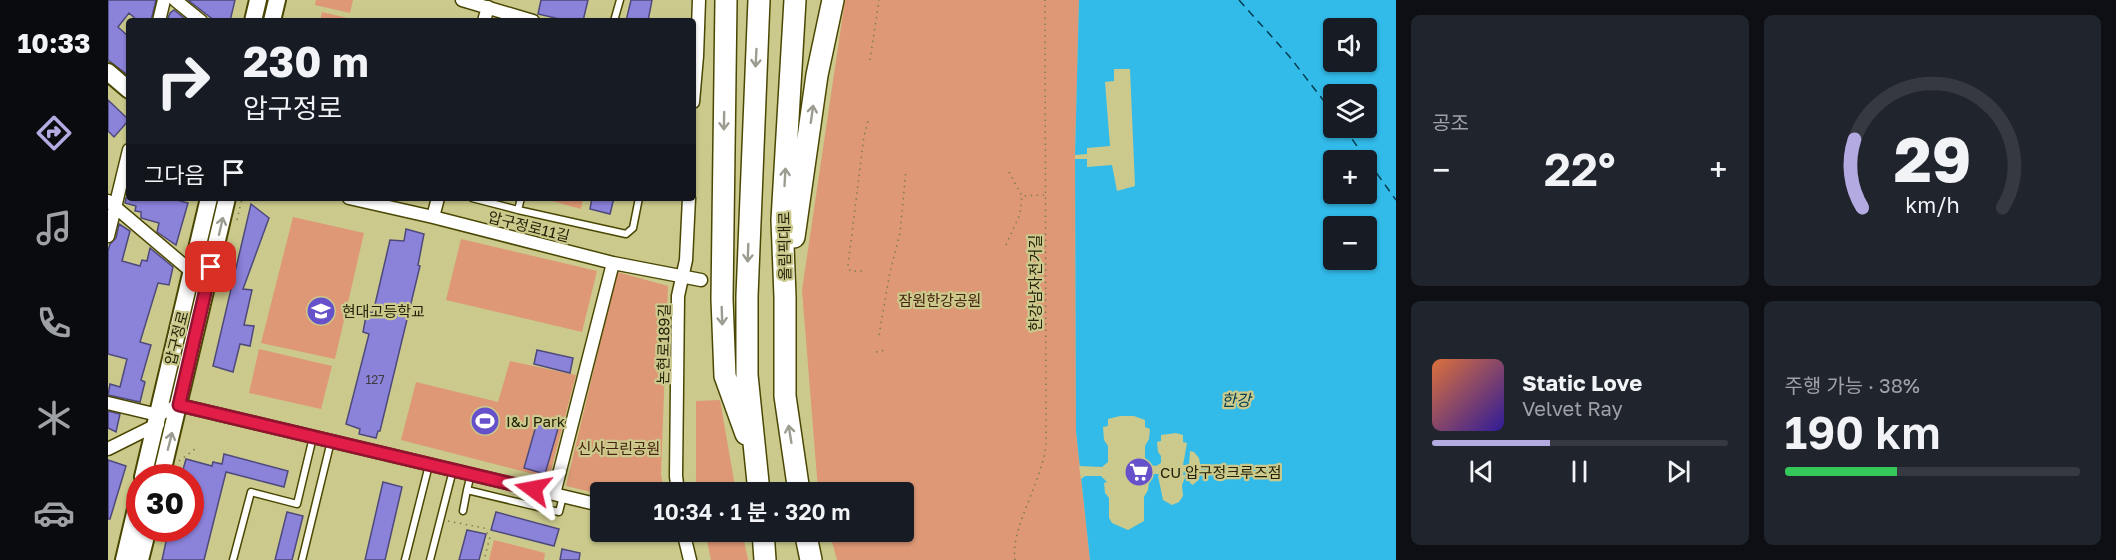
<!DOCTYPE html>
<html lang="ko">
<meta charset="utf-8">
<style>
body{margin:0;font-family:"Golos Text","Noto Sans KR",sans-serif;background:#20242c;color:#f1f3f6;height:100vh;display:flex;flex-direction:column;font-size:22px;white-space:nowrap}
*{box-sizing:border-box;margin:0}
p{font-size:20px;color:#9ea1a6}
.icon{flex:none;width:33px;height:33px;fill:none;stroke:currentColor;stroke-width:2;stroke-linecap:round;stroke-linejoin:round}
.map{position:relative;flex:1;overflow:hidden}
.sheet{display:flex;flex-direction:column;gap:15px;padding:15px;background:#0d0f14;width:720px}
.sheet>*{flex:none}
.top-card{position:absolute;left:18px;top:18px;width:570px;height:183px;border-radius:6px;box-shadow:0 2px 4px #0004;background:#171b24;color:#f1f3f6;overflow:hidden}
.fabs{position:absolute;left:1215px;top:18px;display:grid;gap:12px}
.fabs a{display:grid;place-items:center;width:54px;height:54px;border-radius:6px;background:#171b24;box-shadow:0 2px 4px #0004;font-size:30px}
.speed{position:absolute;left:18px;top:464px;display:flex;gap:12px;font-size:30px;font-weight:700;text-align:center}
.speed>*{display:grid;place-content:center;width:78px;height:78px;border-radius:50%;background:#171b24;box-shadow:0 2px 4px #0004;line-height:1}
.speed .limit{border:9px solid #d22;background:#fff;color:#111}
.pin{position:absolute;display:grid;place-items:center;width:51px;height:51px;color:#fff;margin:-26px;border-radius:12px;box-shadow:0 3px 9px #0006}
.me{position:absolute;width:66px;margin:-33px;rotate:283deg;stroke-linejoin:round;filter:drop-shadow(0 0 4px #0008)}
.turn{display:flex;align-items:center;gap:21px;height:126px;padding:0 18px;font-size:27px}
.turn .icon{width:78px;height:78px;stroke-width:2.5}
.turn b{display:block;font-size:42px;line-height:51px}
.then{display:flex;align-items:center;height:57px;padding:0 18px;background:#0003;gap:12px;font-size:22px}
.big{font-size:45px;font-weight:600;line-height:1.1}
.sheet .tile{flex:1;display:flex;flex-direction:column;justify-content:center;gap:9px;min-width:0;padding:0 21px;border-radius:9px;background:#20242c}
.sheet .dial{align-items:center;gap:0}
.dial svg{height:156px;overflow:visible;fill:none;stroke:#363941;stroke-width:7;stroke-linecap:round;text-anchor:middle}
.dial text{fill:#f1f3f6;stroke:none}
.song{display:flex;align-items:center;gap:18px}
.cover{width:72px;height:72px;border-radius:9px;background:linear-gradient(135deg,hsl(20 70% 55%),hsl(250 70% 35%))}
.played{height:6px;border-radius:3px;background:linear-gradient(90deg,#b3aae2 40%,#363941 40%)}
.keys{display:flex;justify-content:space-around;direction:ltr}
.heat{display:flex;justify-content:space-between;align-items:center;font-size:33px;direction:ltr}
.charge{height:9px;border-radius:4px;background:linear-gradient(90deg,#34c759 38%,#363941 0)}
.sheet .tiles{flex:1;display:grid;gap:15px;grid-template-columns:repeat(2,1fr)}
.trip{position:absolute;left:482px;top:482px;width:324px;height:60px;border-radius:6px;background:#171b24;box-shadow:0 2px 4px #0004;font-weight:600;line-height:60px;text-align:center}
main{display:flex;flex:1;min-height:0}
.menu{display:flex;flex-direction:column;width:108px;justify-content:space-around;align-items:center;background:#090b0e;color:#9ea1a6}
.menu .icon{width:42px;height:42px}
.menu .selected{color:#b3aae2}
.menu b{font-size:27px;color:#f1f3f6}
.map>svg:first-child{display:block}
</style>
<main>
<nav class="menu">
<b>10:33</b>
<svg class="icon selected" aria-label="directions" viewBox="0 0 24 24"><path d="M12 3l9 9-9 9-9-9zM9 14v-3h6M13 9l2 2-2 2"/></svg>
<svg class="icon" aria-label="music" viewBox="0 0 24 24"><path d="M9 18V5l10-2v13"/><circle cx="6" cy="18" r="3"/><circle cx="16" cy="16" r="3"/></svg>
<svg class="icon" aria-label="phone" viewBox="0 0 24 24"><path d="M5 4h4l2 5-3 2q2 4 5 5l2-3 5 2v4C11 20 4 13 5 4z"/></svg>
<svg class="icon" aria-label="climate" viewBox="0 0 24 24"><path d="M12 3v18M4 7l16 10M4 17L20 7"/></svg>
<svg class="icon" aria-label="car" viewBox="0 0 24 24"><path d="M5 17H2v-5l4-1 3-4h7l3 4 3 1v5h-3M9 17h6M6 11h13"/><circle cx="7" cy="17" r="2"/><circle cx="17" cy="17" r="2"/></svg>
</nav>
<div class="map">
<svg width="1288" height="560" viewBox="0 0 1288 560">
<rect width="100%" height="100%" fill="#cbca8c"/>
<!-- green -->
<path fill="#de9875" d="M 208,0 L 245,0 L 242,13 L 207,5 Z
M 737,0 L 971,0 L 967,155 L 968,431 L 982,560 L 729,560 L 721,531 L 795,531 L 795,492 L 711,492 L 710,490 L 694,290 Z
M 214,12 L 252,21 L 212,21 Z
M 433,198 L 475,198 L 473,209 Z
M 185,217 L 256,233 L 227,359 L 153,343 Z
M 353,239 L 489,271 L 474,332 L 338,300 Z
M 509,272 L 560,286 L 553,474 L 556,492 L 492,492 L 492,494 L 458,486 Z
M 151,349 L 224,366 L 213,409 L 141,393 Z
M 402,361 L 468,375 L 441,478 L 293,440 L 308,382 L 390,402 Z
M 612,400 L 628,492 L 588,492 L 588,401 Z
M 597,531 L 634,531 L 640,560 L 603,560 Z
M 386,540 L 437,553 L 436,560 L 381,560 Z"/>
<!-- water -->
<path fill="#32bae9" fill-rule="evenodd" d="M 971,0 L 1288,0 L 1288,560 L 982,560 L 968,431 L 967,155 ZM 1226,28 L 1258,28 L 1258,62 L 1226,62 ZM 1226,94 L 1258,94 L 1258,128 L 1226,128 ZM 1226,160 L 1258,160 L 1258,194 L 1226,194 ZM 1226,226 L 1258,226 L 1258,260 L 1226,260 Z"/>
<!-- pier -->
<path fill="#cbca8c" d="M 1006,69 L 1022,69 L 1027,186 L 1009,191 L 1004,165 L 979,167 L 979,159 L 967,159 L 967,155 L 979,154 L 979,148 L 1002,146 L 997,82 L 1006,81 Z
M 1012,416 L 1026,416 L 1037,420 L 1037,427 L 1042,429 L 1041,439 L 1037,446 L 1037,464 L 1048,466 L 1053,463 L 1053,456 L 1050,452 L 1049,442 L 1053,441 L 1053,435 L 1068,433 L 1075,435 L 1075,442 L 1079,443 L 1075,465 L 1081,465 L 1082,451 L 1086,452 L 1091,458 L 1093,469 L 1091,479 L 1085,485 L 1082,483 L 1082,471 L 1076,471 L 1075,475 L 1078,475 L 1074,485 L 1075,496 L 1071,502 L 1064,505 L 1055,500 L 1050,476 L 1051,474 L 1037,474 L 1037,482 L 1041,482 L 1040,490 L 1036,497 L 1036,521 L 1020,530 L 1004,523 L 1001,518 L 1001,498 L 997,493 L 996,483 L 999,482 L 993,476 L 977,476 L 973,479 L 971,466 L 994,467 L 1000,462 L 1000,446 L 996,440 L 995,427 L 1000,426 L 1000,419 Z"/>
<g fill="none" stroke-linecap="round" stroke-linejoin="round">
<!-- ferry -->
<path stroke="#023d51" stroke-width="1.5" stroke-dasharray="8 6" stroke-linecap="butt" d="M 1131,0 L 1181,56 L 1226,114
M 1236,128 L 1288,200"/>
</g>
<!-- building -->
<path fill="#8b82da" stroke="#4e497b" stroke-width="1.5" d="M 0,0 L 48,0 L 43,21 L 30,21 L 21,13 L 10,27 L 21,37 L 21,76 L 0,60 Z
M 80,0 L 127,0 L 122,21 L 107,21 Z
M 433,0 L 480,0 L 475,21 L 460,21 L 430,14 Z
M 523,0 L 544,0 L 540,21 L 518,21 Z
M 66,10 L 80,21 L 59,21 L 62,13 Z
M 0,100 L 21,120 L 6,137 L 0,131 Z
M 18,198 L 70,198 L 69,200 L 80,203 L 68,245 L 49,232 L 51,223 L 33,218 L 33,212 L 27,211 L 28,206 L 17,203 Z
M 484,198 L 506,198 L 502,214 L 482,209 Z
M 143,204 L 161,218 L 135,289 L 144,290 L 136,325 L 146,326 L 142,346 L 132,344 L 125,372 L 105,366 Z
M 11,224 L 22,231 L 14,261 L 32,266 L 34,260 L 39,261 L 42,248 L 65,267 L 61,285 L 50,283 L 32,342 L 43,345 L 33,380 L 37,382 L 32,402 L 0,395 L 2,384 L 12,387 L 19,359 L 0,354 L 0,251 L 2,244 L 8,238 Z
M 298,229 L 316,234 L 310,265 L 312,266 L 272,431 L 270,431 L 268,438 L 251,434 L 252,429 L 238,424 L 261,334 L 255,332 L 259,311 L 265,313 L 282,240 L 296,241 Z
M 429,350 L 465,358 L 462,373 L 426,364 Z
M 0,411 L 12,414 L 8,432 L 0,428 Z
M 430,419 L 451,425 L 437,474 L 416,468 Z
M 116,454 L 180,471 L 176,487 L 118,472 L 96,560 L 54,560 L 61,528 L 82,528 L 82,477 L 73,477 L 78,459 L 104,466 L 105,462 L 114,464 Z
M 0,460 L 18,466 L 2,519 L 0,519 Z
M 275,482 L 294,487 L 277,560 L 257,560 Z
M 179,512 L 195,516 L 184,560 L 167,560 Z
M 388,512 L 451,529 L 446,546 L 383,530 Z
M 359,530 L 378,534 L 371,560 L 351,560 Z
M 454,549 L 472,553 L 471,560 L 452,560 Z"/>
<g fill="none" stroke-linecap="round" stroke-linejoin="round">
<!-- lane casing -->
<g stroke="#4a4703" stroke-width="9">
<path id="lane" d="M 506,21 L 512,0
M 364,198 L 410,210
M 413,198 L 410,210 L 518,234 L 525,228 L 531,198
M 363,474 L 359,490 L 451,512 L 455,496
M 355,511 L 359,490
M 125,560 L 143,492 L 189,504 L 205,437
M 194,560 L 223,441
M 297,560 L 321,465
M 322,560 L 345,470"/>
</g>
<!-- street casing -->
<g stroke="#4a4703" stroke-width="15">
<path id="street" d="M 67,0 L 93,21
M 354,0 L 425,21
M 51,21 L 56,0
M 376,21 L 380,7
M 585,102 L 589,56 L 591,0
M 241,198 L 325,217 L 505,263 L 593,280
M 0,201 L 84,272
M 325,217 L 330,198
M 0,236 L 21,150
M 0,403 L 50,415 L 71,405
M 71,405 L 492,505
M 0,449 L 50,424
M 570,492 L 568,476 L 570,296 L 578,260 L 581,198
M 446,494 L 505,263
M 575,531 L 582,560"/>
</g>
<!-- secondary casing -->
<g stroke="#4a4703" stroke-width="20">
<path id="secondary" d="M 145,21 L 150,0
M 164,21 L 169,0
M 0,72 L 21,90
M 35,477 L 101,198
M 53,477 L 119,198
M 16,560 L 32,492
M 32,560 L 40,528"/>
</g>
<!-- highway casing -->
<g stroke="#4a4703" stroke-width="24">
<path id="highway" d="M 618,0 L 614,299 L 617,376 L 638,434
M 687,0 L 674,220 L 677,297 L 677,396 L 691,492
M 686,237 L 709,75 L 725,0
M 651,492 L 639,375 L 639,296 L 651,0
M 655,531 L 657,560
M 697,531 L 703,560"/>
</g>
<!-- path -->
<path stroke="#7e7d50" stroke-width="1.5" stroke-dasharray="1.5 4.5" stroke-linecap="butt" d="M 762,60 L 771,0
M 901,172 L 914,196 L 936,195
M 129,220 L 134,198
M 898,245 L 912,214 L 914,196
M 754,271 L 742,271 L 740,265 L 756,136 L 761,117
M 771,335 L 782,272 L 792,233 L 798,170
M 768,352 L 778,350
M 71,461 L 87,449
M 340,521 L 376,528 L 382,537 L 376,560
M 907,560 C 902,527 936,480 938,442 L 937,0"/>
<!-- lane -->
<use href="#lane" stroke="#fff" stroke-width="6"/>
<!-- street -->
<use href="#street" stroke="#fff" stroke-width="12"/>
<!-- secondary -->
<use href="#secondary" stroke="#fff" stroke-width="16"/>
<!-- highway -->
<use href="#highway" stroke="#fff" stroke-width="21"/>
</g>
<!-- one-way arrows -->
<defs><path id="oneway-shaft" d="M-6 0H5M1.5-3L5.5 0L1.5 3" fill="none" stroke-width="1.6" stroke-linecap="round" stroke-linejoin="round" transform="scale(1.5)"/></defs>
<g stroke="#9c9c90">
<use href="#oneway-shaft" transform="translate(648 58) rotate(93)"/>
<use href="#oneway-shaft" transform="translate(704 114) rotate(-82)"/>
<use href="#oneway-shaft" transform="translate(616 121) rotate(91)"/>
<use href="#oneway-shaft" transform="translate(677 177) rotate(-87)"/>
<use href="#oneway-shaft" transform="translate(113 226) rotate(-77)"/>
<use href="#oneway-shaft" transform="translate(640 253) rotate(92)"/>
<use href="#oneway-shaft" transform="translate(614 316) rotate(88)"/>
<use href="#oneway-shaft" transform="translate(682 434) rotate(-99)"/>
<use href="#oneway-shaft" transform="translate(62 441) rotate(-76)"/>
</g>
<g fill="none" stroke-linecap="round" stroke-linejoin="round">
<!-- route casing -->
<g stroke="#92132f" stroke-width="15">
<path id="route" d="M 103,267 L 71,405 L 425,489"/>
</g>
<!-- route -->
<use href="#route" stroke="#e11d48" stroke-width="10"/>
</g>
<!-- icons -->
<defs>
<g id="school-disc" transform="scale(1.5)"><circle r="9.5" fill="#6751ca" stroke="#cbca8c"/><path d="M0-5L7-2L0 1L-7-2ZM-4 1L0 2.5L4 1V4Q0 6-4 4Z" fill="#fff"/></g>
<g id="stadium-disc" transform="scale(1.5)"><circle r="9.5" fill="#6751ca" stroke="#cbca8c"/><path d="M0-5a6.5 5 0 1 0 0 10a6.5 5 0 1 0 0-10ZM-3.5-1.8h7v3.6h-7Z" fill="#fff"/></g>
<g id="supermarket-disc" transform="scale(1.5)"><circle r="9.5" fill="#6751ca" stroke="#cbca8c"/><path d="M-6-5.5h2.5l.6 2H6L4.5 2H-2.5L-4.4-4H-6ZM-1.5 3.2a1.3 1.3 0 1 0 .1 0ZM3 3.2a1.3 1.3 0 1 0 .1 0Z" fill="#fff"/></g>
</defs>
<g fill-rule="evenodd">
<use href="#school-disc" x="213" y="311"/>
<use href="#stadium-disc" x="377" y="421"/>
<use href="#supermarket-disc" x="1031" y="472"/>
</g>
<g text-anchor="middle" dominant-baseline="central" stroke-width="4.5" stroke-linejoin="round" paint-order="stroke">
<!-- number labels -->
<g font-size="12" fill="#3d3a3d">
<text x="267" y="379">127</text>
</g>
<!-- street labels -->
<g font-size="15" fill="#232209" stroke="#cbca8c">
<text transform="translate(421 226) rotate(14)">압구정로11길</text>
<text transform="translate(676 246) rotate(-91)">올림픽대로</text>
<text transform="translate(927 283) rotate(-90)">한강남자전거길</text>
<text transform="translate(68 338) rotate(-76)">압구정로</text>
<text transform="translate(555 344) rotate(-89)">논현로189길</text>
</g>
<!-- park labels -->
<g font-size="15" fill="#47220e" stroke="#cbca8c">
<text x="832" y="300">잠원한강공원</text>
<text x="511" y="448">신사근린공원</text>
</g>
<!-- poi labels -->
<g font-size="15" fill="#232209" stroke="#cbca8c" text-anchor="start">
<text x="234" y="311">현대고등학교</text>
<text x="398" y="421">I&amp;J Park</text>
<text x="1052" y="472">CU 압구정크루즈점</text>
</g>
<!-- water labels -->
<g font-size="16" font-style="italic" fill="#023d51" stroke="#cbca8c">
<text x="1128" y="400">한강</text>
</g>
</g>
</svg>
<div class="fabs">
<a><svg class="icon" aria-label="sound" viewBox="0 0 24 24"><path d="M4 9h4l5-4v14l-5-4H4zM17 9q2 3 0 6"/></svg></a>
<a><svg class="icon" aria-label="layers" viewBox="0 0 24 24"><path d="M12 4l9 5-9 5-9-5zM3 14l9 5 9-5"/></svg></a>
<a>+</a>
<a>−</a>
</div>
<div class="speed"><div class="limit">30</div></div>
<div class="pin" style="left:103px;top:267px;background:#d93025"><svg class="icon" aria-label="arrive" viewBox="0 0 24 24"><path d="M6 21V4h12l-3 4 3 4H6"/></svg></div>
<svg class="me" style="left:425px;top:489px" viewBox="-20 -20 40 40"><path d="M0-17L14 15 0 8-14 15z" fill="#e11d48" stroke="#fff" stroke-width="4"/></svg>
<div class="trip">10:34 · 1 분 · 320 m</div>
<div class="top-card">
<div class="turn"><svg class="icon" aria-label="right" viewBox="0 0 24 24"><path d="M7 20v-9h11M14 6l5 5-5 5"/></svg><div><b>230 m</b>압구정로</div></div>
<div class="then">그다음<svg class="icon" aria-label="arrive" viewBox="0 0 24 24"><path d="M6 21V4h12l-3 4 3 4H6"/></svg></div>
</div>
</div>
<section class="sheet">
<div class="tiles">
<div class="tile"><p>공조</p>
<div class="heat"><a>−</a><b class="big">22°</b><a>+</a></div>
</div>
<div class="tile dial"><svg viewBox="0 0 100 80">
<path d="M14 69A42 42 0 1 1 86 69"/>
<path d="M14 69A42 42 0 0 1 10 34" stroke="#b3aae2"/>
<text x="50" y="56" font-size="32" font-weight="700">29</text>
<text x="50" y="72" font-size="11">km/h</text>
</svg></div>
<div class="tile">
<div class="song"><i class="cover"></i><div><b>Static Love</b><p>Velvet Ray</p></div></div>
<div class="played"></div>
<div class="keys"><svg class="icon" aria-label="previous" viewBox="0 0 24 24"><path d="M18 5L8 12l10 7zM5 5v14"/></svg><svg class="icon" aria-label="pause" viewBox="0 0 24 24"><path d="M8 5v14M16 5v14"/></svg><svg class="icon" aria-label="next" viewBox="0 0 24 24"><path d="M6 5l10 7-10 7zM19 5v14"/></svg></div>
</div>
<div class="tile"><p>주행 가능 · 38%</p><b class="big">190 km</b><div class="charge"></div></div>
</div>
</section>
</main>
